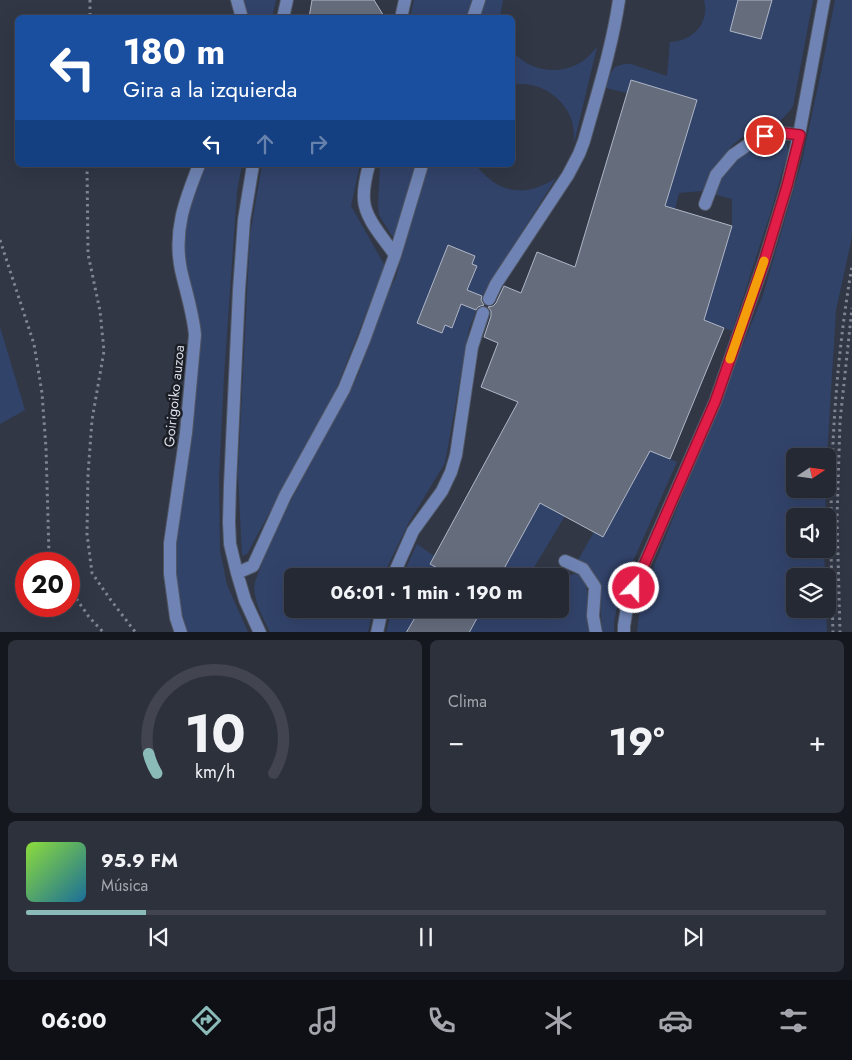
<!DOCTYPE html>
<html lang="es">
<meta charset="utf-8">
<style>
body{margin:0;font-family:Jost,sans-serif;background:#2d313c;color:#f1f3f6;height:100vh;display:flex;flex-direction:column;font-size:19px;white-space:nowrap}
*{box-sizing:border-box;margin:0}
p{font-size:16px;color:#a3a6ac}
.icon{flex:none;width:28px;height:28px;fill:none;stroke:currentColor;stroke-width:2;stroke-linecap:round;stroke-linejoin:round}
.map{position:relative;height:632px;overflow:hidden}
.panel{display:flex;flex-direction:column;gap:8px;padding:8px;background:#14171d;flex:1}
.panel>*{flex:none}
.banner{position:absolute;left:15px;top:15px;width:500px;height:152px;border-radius:8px;box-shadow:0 5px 20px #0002,0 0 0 1px #42454f;background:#1a4fa0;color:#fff;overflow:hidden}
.needle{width:32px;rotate:77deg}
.controls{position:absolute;left:786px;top:448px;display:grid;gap:10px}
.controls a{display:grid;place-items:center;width:50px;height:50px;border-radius:8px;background:#252934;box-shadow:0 5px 20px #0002,0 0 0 1px #42454f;font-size:25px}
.speed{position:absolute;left:15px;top:552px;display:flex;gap:10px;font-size:25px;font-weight:700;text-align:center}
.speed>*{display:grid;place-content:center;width:65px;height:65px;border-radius:50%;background:#252934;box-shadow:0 5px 20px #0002,0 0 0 1px #42454f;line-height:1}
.speed .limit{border:8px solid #d22;background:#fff;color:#111}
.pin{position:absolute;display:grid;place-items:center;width:42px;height:42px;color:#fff;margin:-21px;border:2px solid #fff;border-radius:50%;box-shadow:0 1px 5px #0007}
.me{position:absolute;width:55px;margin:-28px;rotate:22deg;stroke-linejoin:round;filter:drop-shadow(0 0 4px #0008)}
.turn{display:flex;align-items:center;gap:18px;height:105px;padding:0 25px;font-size:22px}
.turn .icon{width:65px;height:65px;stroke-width:2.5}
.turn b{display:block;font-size:35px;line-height:42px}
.lanes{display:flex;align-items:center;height:48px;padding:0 25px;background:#0003;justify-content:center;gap:25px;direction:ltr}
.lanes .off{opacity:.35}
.big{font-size:38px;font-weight:700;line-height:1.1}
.panel .tile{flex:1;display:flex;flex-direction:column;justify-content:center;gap:8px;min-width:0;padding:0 18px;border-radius:8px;background:#2d313c}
.panel .dial{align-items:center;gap:0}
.dial svg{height:130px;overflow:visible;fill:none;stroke:#42454f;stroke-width:7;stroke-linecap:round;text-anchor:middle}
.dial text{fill:#f1f3f6;stroke:none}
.song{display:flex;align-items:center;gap:15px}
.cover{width:60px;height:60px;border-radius:8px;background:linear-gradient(135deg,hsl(90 70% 55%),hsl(200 70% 35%))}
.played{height:5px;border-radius:2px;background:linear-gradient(90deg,#8bbbb9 15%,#42454f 15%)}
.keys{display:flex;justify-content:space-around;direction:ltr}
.heat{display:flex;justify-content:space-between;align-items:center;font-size:28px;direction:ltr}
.panel .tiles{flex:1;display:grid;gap:8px;grid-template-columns:1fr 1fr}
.tile:last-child{grid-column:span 2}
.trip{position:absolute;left:284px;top:568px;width:285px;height:50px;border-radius:8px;background:#252934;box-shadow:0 5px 20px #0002,0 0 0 1px #42454f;font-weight:700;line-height:50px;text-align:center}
.tabs{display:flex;height:80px;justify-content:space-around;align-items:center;background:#0f1015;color:#a3a6ac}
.tabs .icon{width:35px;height:35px}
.tabs .on{color:#8bbbb9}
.tabs b{font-size:22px;color:#f1f3f6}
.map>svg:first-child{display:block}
</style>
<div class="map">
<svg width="852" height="633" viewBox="0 0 852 633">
<rect width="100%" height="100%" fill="#313745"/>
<!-- green -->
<path fill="#32436a" d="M 237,0 L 276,0 L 272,17 L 242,17 Z
M 414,0 L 473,0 L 467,17 L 410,18 Z
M 483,0 L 503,0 L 500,17 L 477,18 Z
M 704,0 L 813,0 L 793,106 C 786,116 779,124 767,128 C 758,132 749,132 741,138 C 723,151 714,173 702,191 L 679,193 L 675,209 L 665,206 L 696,100 L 631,80 L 627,93 L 606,88 L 610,74 L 615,67 L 624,64 L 631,64 L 667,76 L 670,42 C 693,41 710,23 704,0 Z
M 835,0 L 852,0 L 852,237 L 836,310 L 827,456 L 795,456 L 795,489 L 826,489 L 825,516 L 795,516 L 795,549 L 824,549 L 825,576 L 795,576 L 795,609 L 826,609 L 827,632 L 637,633 L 640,607 L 647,583 L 763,295 L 802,161 L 821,72 Z
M 597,47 L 574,143 C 574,134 574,124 570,116 C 561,95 536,80 513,85 L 513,51 C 527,70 555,75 576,65 C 585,61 591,54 597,47 Z
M 777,137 L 783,138 L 787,145 L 788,151 L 772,208 L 732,331 L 704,320 L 732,226 L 732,199 L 713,194 L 718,181 L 748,147 Z
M 199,165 L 242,165 L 237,191 L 224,376 L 219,477 L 220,551 L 227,585 L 248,632 L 181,633 L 170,574 L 194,353 L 179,249 Z
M 262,165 L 360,165 L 351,206 L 385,266 L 335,392 L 247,554 L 242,556 L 238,473 L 250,235 Z
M 380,165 L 415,165 L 394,239 L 379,215 L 378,204 Z
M 428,165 L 476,165 C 498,194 526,198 556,178 L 482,296 L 469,329 L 445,463 L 409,522 L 383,576 L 292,576 L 292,609 L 373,609 L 368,632 L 270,632 C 263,617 252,600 255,582 L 273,534 L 358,375 L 388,292 L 396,277 L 411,221 Z
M 0,327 L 25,410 L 0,424 Z
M 650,451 L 677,462 L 622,586 L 614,621 L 614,632 L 602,632 L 599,582 L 593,572 L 578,560 L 594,532 L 603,537 Z
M 540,503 L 565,516 L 533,569 L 546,576 L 500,576 Z
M 417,544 L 434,556 L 430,564 L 452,576 L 402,576 Z
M 574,574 L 579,574 L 586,583 L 587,591 L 590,632 L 386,633 L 392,609 L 560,609 L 560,584 L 563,585 C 565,579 567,576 574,574 Z"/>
<!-- building -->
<path fill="#656c7c" stroke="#aeb6c7" d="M 312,0 L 374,0 L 385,18 L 309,18 Z
M 738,0 L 772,0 L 761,39 L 730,31 Z
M 631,80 L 697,100 L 665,206 L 732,226 L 704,320 L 724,328 L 670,459 L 650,451 L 603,537 L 540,503 L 500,576 L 452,576 L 430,564 L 518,402 L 481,387 L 498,343 L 484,337 L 491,316 L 491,311 L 488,307 L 493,306 L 496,303 L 504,286 L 521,293 L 537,252 L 575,267 Z
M 448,245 L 475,256 L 472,264 L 477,266 L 467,290 L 482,296 L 481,300 L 484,305 L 478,307 L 476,310 L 461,304 L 452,328 L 445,325 L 442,333 L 417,323 Z
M 420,609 L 482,609 L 469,633 L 406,633 Z"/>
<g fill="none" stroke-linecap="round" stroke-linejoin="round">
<!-- minor casing -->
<g stroke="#505562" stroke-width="14">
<path id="minor" d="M 237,0 L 242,18
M 283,18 L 287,0
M 401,18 L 405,0
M 473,18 L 479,0
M 253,165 L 244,220 L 239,290 L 230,485 L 229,522 L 230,544 L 237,573 L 245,600 L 260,633
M 369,165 C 366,176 363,189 364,200 C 365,219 385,240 395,255
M 705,204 L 716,175 L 733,155 L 755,140 L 775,132 L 799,135
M 489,299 L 496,284 L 568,175 L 579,154 L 584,141 C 597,94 612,48 619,0
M 565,561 L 583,569 L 595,587 L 593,616 L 596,633
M 237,573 L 253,566 L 285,496 L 344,389 L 364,340 L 395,255 L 422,165
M 393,576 L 413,531 L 442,491 L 451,472 L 456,455 L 472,347 L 483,313
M 181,633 L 176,618 L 170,574 L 170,543 L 186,433 L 195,335 C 193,313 186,292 181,270 C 173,231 185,200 199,165
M 377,633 L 382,609
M 624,633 L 624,626 L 628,601 L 715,402 L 764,262 L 787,186 L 799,135 L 824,0"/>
</g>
<!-- path -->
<path stroke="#808591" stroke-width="3" stroke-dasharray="2.5 4" stroke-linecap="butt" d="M 90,0 L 90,18
M 87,165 L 88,254 L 100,311 L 104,351 L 92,420 L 88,474 L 87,534 L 92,573 L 110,599 L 136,633
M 0,240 L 34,344 L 42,393 L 46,448 L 49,554 L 54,564
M 69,588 L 89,617 L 104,633
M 833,633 C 832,598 831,564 831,529 C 831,441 837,353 852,266
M 840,633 L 837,518 L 840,421 L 852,308"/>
<!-- minor -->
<use href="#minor" stroke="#6f84b4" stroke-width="12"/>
</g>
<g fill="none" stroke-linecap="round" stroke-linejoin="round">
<!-- route casing -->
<g stroke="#92132f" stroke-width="12">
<path id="route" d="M 634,588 L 715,402 L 764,262 L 787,186 L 800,135 L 775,132 L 765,136"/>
</g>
<!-- route -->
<use href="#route" stroke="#e11d48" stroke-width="9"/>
<!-- slow -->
<path stroke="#f59e0b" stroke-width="9" d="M 730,359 L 764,261"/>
</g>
<g text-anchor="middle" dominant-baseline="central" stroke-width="5" stroke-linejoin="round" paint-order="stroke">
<!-- street labels -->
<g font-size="14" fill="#dbdfe8" stroke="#1b1e25">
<text transform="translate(174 396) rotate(-84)">Goirigoiko auzoa</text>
</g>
</g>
</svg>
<div class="controls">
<a><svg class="needle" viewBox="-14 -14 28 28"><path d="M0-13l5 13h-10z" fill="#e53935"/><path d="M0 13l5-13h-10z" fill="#a3a6ac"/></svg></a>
<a><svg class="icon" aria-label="sound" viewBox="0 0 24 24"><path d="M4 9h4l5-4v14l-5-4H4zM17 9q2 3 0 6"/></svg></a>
<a><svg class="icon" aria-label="layers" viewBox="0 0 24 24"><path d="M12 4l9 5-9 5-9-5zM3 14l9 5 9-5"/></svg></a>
</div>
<div class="speed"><div class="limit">20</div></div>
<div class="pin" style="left:765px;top:136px;background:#d93025"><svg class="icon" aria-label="arrive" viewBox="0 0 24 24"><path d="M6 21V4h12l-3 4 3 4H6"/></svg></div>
<svg class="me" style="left:634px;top:588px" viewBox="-20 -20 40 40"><circle r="17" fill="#e11d48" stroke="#fff" stroke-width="3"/><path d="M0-11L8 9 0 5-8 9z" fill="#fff"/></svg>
<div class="trip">06:01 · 1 min · 190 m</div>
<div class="banner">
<div class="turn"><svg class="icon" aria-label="left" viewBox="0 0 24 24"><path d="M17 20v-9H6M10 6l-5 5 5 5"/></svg><div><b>180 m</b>Gira a la izquierda</div></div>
<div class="lanes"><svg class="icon" aria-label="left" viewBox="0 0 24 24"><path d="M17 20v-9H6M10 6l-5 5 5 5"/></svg><svg class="icon off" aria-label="ahead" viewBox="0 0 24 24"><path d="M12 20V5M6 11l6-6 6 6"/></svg><svg class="icon off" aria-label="right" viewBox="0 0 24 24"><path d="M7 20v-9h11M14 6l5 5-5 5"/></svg></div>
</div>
</div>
<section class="panel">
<div class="tiles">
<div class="tile dial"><svg viewBox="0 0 100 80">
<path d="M14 69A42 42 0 1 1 86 69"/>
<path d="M14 69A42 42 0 0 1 9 57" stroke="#8bbbb9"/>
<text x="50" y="56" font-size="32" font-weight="700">10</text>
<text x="50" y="72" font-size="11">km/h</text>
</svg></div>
<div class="tile"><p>Clima</p>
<div class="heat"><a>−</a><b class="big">19°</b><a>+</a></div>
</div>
<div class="tile">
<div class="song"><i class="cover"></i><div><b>95.9 FM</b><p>Música</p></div></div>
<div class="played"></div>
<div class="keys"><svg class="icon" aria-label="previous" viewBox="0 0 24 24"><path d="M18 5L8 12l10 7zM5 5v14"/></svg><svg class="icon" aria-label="pause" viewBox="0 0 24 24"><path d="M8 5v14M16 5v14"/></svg><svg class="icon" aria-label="next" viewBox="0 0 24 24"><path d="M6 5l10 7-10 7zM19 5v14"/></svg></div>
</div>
</div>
</section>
<nav class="tabs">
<b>06:00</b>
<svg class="icon on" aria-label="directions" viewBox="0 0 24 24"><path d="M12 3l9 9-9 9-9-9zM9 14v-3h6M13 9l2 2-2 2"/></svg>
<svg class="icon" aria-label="music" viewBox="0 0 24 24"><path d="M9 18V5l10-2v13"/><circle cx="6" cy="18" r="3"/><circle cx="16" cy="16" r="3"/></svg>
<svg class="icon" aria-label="phone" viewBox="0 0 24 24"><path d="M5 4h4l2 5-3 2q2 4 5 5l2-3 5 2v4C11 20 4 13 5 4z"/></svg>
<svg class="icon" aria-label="climate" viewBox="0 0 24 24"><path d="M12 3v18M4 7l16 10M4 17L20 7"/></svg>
<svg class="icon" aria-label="car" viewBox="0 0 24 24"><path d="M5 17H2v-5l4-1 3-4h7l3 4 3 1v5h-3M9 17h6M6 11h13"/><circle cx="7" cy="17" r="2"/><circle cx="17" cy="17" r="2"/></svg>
<svg class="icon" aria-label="filters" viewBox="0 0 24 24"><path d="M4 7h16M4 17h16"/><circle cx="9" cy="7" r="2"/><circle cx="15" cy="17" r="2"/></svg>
</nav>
